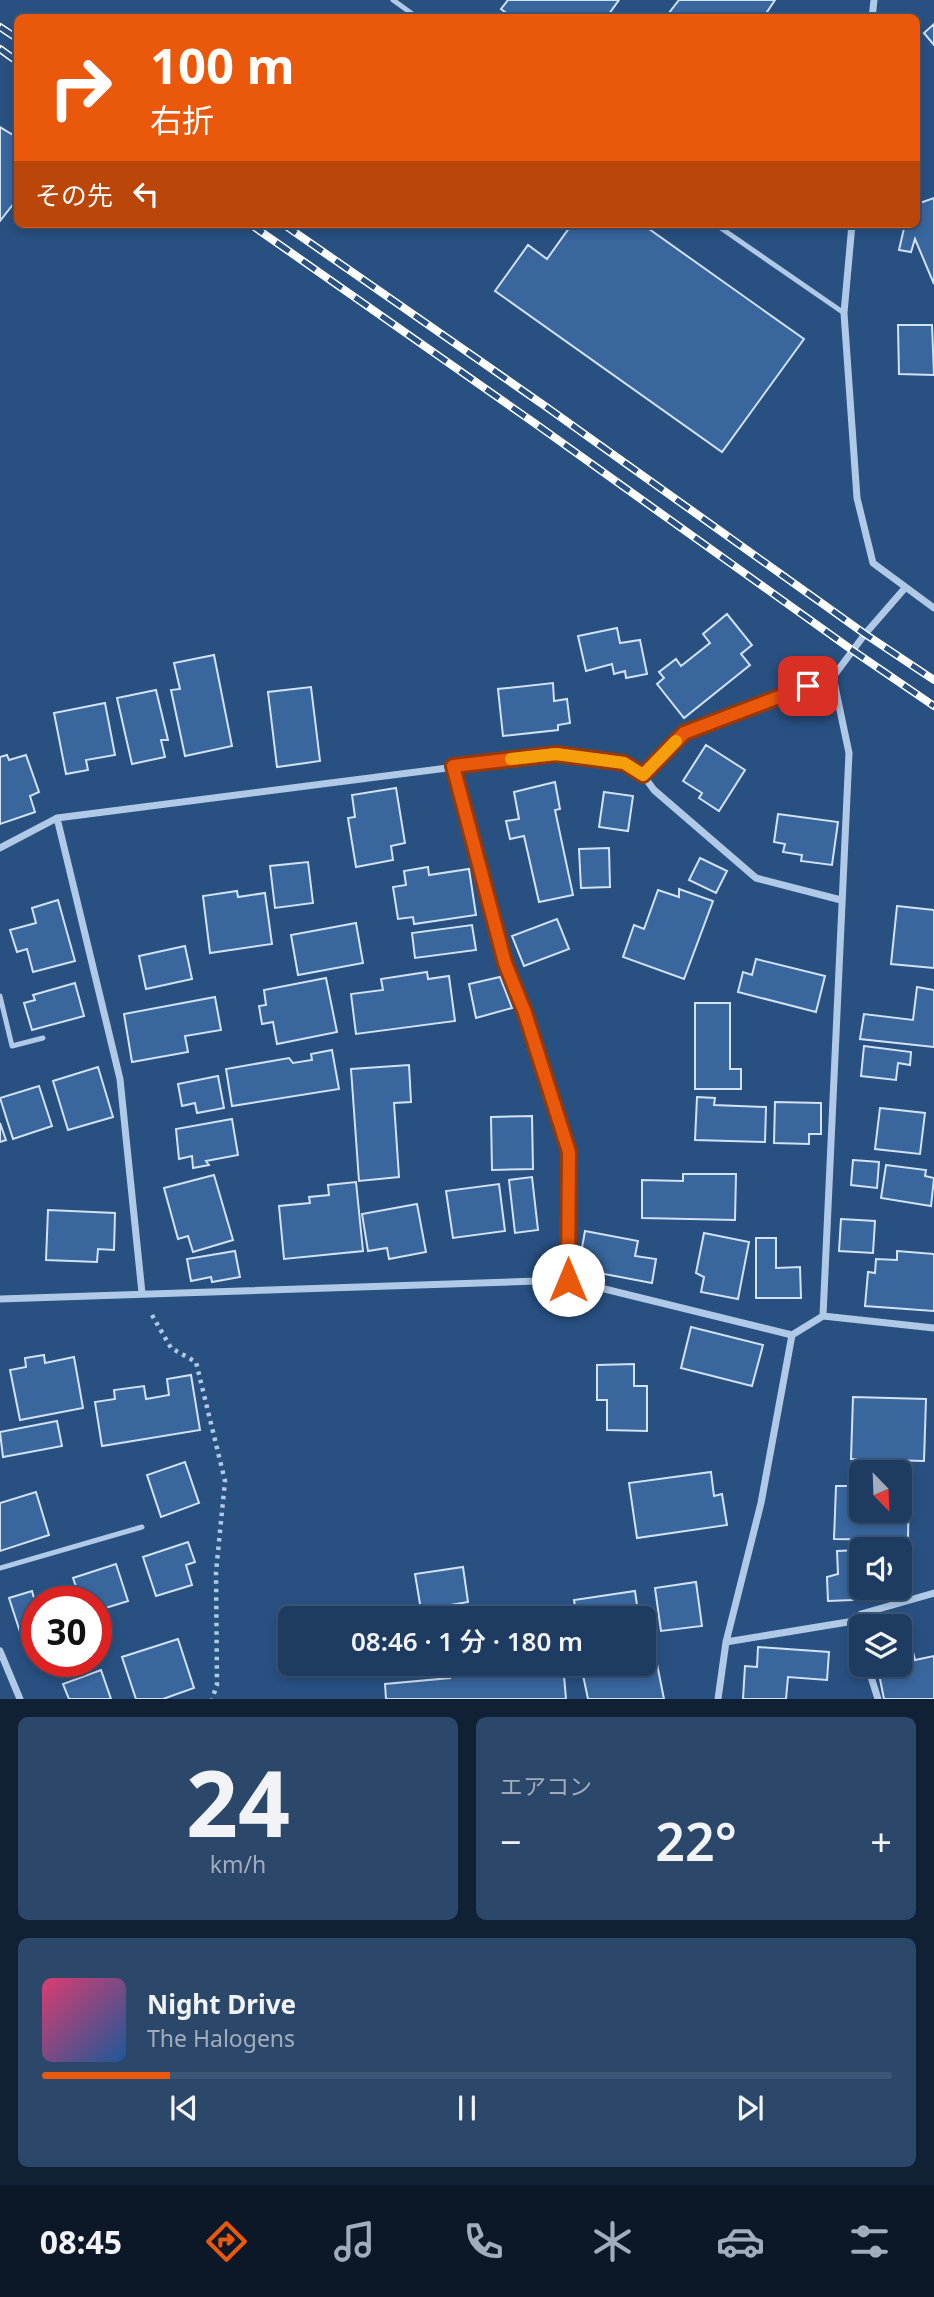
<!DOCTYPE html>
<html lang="ja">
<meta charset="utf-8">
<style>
body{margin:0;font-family:"Noto Sans","Noto Sans JP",sans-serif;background:#2b476a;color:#f1f3f6;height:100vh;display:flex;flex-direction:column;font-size:26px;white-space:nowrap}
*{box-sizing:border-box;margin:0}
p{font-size:23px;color:#a1adbd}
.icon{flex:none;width:38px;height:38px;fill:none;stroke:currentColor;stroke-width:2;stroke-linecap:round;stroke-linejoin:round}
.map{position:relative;height:1699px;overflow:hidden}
.drawer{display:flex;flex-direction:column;gap:18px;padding:18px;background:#102135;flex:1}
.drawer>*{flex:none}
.guide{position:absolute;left:14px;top:14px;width:906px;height:214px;border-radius:10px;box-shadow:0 4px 10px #0003,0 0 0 2px #3c5676;background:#ea580c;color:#fff;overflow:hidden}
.needle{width:46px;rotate:157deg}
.tools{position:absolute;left:849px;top:1460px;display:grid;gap:14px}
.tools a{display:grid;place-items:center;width:63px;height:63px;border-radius:10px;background:#1e3c61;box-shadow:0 4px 10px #0003,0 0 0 2px #3c5676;font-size:35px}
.speed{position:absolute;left:21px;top:1586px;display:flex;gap:14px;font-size:35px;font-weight:700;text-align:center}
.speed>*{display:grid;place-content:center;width:91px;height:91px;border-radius:50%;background:#1e3c61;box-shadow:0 4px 10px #0003,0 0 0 2px #3c5676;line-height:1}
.speed .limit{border:10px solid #d22;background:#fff;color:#111}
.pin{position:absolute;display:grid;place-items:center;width:60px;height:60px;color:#fff;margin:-30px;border-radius:14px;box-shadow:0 4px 10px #0006}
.me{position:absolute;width:77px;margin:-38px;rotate:0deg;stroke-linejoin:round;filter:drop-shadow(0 0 5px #0008)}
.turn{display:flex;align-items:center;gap:24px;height:147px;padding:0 21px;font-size:32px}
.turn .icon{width:91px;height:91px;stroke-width:2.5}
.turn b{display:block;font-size:49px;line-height:60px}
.then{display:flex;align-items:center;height:66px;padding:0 21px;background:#0003;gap:14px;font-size:26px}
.big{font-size:52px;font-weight:600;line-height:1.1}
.drawer .tile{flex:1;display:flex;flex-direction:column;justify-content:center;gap:10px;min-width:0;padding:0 24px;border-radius:10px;background:#2b476a}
.drawer .dial{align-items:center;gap:0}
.dial b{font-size:91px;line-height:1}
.song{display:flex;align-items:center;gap:21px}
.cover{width:84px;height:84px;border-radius:10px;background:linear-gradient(135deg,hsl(340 70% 55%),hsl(210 70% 35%))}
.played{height:7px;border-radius:4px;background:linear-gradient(90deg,#ea580c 15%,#3c5676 15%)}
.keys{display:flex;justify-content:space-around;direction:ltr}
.heat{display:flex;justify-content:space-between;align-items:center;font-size:38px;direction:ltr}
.drawer .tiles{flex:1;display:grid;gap:18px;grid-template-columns:1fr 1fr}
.tile:last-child{grid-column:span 2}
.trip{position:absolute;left:278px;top:1606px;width:378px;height:70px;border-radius:10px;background:#1e3c61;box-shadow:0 4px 10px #0003,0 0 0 2px #3c5676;font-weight:600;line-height:70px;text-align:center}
.dock{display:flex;height:112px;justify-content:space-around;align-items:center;background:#0c1827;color:#a1adbd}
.dock .icon{width:49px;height:49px}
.dock .current{color:#ea580c}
.dock b{font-size:32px;color:#f1f3f6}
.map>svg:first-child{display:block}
</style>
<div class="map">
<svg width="934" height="1699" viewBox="0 0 934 1699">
<rect width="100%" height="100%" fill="#285081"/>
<!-- building -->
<path fill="#38669d" stroke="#d2e2f5" stroke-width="2" d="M 508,0 L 619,0 L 606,18 L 513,18 L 501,9 Z
M 679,0 L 775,0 L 763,18 L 665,18 Z
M 934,24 L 934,45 L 924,33 Z
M 0,127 L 18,138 L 18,198 L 0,221 Z
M 934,198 L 934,284 L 915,239 L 911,252 L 899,250 L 905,224 L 917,224 L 917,204 Z
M 572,224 L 642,224 L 804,339 L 722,452 L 495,291 L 528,245 L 547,259 Z
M 898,325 L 932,325 L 934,375 L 899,374 Z
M 727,614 L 752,645 L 741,654 L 750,665 L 684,718 L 657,684 L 664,678 L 659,672 L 676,659 L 681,666 L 710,643 L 703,634 Z
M 617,628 L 620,643 L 640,640 L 647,674 L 626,678 L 625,671 L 614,674 L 612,664 L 586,671 L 578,636 Z
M 214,655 L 232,746 L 185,756 L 171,690 L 180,689 L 174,663 Z
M 553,683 L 554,701 L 567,699 L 570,723 L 558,725 L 558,730 L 503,736 L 498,689 Z
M 311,687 L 320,761 L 277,767 L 268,692 Z
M 156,690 L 168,740 L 161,740 L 165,757 L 132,764 L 117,698 Z
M 105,703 L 115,755 L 86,760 L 88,770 L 66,774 L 54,713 Z
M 706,745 L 745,770 L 719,811 L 699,798 L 702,793 L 683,781 Z
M 7,755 L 9,760 L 26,755 L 39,792 L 30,796 L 35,812 L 0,824 L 0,757 Z
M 555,782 L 560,809 L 555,810 L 573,895 L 539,902 L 524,836 L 510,839 L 506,821 L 519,819 L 514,792 Z
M 396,788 L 405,843 L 391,846 L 393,860 L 356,867 L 348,818 L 355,817 L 352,795 Z
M 604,792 L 633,796 L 628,831 L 599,827 Z
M 778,814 L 838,822 L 832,865 L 801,861 L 802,855 L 783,852 L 785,844 L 774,842 Z
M 609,848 L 610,887 L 581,888 L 579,849 Z
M 700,858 L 727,871 L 716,893 L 689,880 Z
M 308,862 L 313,903 L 275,908 L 270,866 Z
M 428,867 L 429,875 L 469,869 L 476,915 L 414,924 L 413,917 L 398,919 L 393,887 L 406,885 L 404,871 Z
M 679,889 L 713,901 L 684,979 L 623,957 L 634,925 L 644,929 L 658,890 L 679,897 Z
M 237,891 L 238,897 L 265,893 L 272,944 L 210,953 L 203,896 Z
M 58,900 L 75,961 L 33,972 L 27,949 L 17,952 L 10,930 L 36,923 L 32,908 Z
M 897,906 L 934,910 L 934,968 L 891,964 Z
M 557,919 L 569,949 L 524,966 L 512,936 Z
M 356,923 L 363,963 L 298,975 L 291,935 Z
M 472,925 L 476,950 L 415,958 L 412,933 Z
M 185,946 L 192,979 L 146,989 L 139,956 Z
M 756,959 L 825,976 L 816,1012 L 738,992 L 743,972 L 752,975 Z
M 427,972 L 428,979 L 449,976 L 455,1021 L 356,1034 L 351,994 L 383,990 L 381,979 Z
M 500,977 L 512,1008 L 476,1018 L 469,984 Z
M 326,978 L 337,1032 L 277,1044 L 273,1022 L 262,1024 L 259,1006 L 266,1005 L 264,990 Z
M 75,983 L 84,1016 L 32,1030 L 24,1003 L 35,1000 L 33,995 Z
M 917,987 L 934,990 L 934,1047 L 860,1039 L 864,1014 L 913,1020 Z
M 215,997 L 221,1030 L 185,1036 L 188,1052 L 132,1062 L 124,1014 Z
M 695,1003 L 730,1003 L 730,1069 L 741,1069 L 741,1089 L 695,1089 Z
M 864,1046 L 911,1052 L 910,1065 L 898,1063 L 896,1080 L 861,1076 Z
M 332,1050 L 339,1089 L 232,1106 L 226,1069 L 289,1058 L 293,1063 L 312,1060 L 311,1054 Z
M 409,1065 L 411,1102 L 394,1103 L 399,1177 L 359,1181 L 351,1069 Z
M 98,1067 L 113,1117 L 68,1130 L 53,1081 Z
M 218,1076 L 224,1108 L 197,1113 L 195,1103 L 182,1106 L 178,1084 Z
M 39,1086 L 52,1126 L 13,1139 L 0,1098 Z
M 697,1097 L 715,1098 L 714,1105 L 766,1107 L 765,1142 L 695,1140 Z
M 775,1102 L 821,1103 L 821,1134 L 809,1134 L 809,1144 L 774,1143 Z
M 880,1108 L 925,1113 L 920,1154 L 875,1149 Z
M 532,1116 L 533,1169 L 492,1170 L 491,1117 Z
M 232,1119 L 238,1155 L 206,1161 L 209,1165 L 193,1168 L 192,1156 L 179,1159 L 176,1129 Z
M 0,1123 L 6,1140 L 0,1142 Z
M 853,1160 L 879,1162 L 877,1188 L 851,1185 Z
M 886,1165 L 926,1170 L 925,1176 L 934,1178 L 931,1206 L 881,1198 Z
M 683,1174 L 736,1174 L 735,1220 L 642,1218 L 642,1180 L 683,1181 Z
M 214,1175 L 233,1240 L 193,1252 L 188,1236 L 178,1239 L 164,1188 Z
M 532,1177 L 538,1230 L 515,1233 L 509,1180 Z
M 356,1182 L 363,1251 L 284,1259 L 279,1206 L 310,1203 L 309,1197 L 329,1195 L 328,1185 Z
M 499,1184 L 505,1231 L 453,1238 L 446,1191 Z
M 417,1204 L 426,1252 L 389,1259 L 387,1248 L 368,1251 L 362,1214 Z
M 48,1210 L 115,1213 L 114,1250 L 98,1249 L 97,1262 L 46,1260 Z
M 841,1219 L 875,1221 L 873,1253 L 839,1251 Z
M 585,1231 L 638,1241 L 635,1256 L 656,1259 L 652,1283 L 578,1269 Z
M 704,1233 L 749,1242 L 738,1299 L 701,1292 L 704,1277 L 696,1273 Z
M 756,1238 L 776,1238 L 776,1268 L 800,1267 L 801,1298 L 756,1298 Z
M 235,1251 L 240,1277 L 212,1282 L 211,1277 L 191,1281 L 187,1259 Z
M 897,1251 L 934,1254 L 934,1311 L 865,1306 L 868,1272 L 875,1273 L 876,1259 L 897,1260 Z
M 691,1327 L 763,1345 L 752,1386 L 681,1368 Z
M 44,1355 L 45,1363 L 74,1357 L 83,1408 L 20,1420 L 10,1370 L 26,1367 L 25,1358 Z
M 634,1364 L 634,1386 L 647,1386 L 647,1431 L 607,1430 L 607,1400 L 597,1400 L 597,1365 Z
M 191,1375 L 200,1430 L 102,1446 L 95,1402 L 115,1399 L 114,1390 L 144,1386 L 146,1399 L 169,1395 L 167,1379 Z
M 853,1397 L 926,1399 L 924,1461 L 851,1459 Z
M 57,1421 L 62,1446 L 3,1457 L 0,1432 Z
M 185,1462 L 199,1503 L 161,1517 L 147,1475 Z
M 711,1472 L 714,1496 L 722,1494 L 727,1525 L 637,1538 L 629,1483 Z
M 900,1479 L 909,1479 L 908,1540 L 834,1539 L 836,1486 L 861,1486 L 861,1510 L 900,1510 Z
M 36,1492 L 49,1535 L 0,1551 L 0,1503 Z
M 188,1542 L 195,1562 L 186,1565 L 192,1585 L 156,1596 L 143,1557 Z
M 904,1548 L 906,1598 L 828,1601 L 827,1577 L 838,1574 L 837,1551 L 861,1550 L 861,1587 L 900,1587 L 900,1549 L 883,1549 Z
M 116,1564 L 128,1601 L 96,1611 L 96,1601 L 81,1601 L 73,1578 Z
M 463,1567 L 468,1602 L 421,1610 L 415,1574 Z
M 696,1582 L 702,1626 L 661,1631 L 655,1588 Z
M 59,1590 L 63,1601 L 37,1601 L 37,1629 L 21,1635 L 9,1598 L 32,1591 L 34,1598 Z
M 635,1591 L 639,1619 L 577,1619 L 574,1600 Z
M 178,1639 L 194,1688 L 163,1699 L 136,1699 L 122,1657 Z
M 758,1647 L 829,1652 L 827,1680 L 788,1677 L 786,1699 L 743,1699 L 745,1666 L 757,1667 Z
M 912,1648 L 915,1660 L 934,1656 L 934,1699 L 884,1699 L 877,1664 L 900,1664 L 900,1651 Z
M 656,1659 L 664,1699 L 588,1699 L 583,1675 L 630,1664 L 644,1664 L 644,1661 Z
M 449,1664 L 563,1664 L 566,1699 L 386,1699 L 385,1684 L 450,1678 Z
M 101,1670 L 111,1699 L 69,1699 L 63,1684 Z"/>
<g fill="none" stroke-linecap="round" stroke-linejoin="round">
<!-- path -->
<path stroke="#afc9e6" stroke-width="4.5" stroke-dasharray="3.5 5" stroke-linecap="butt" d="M 152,1315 L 171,1348 L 196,1362 L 225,1481 L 216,1572 L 217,1685 L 212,1699"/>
<!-- service -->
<path stroke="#afc9e6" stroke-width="5" d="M 393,0 L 418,18
M 715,224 L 844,313
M 0,996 L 12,1046 L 43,1038
M 0,1568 L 142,1527"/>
<!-- minor -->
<path stroke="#afc9e6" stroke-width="7" d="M 872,18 L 874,0
M 852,224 L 844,313 L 857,498 L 873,563 L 934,608
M 453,766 L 504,963 L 525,1014 L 569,1152 L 568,1280
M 643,775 L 684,733 L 833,677
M 57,818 L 120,1079 L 142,1293
M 0,848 L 57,818 L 557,754 L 624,763 L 643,775 L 654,790 L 756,878 L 841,900
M 0,1299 L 568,1280 L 792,1335
M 823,1316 L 934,1328
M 854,1621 L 861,1643
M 726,1642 L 854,1621 L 861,1614 L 934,1593
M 0,1651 L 20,1699
M 867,1664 L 878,1699
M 718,1699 L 726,1642 L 761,1503 L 792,1335 L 823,1316 L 849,753 L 833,677 L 865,634 L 905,588"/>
<!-- rail casing -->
<g stroke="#fff" stroke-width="8">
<path id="rail" d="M 0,27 L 18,39
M 0,49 L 18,62
M 250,224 L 533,422 L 852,650 L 934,706
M 283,224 L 545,406 L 865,634 L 934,680"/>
</g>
<!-- rail -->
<use href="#rail" stroke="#285081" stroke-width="5" stroke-dasharray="16" stroke-linecap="butt"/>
</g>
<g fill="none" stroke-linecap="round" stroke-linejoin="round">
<!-- route casing -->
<g stroke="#983908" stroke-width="18">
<path id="route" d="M 568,1280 L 569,1152 L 525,1013 L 505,963 L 453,766 L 556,754 L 624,763 L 643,775 L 684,733 L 808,686"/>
</g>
<!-- route -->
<use href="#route" stroke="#ea580c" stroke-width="12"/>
<!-- slow -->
<path stroke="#f59e0b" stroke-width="12" d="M 511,759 L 556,754 L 624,763 L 643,775 L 676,741"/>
</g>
</svg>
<div class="tools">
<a><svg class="needle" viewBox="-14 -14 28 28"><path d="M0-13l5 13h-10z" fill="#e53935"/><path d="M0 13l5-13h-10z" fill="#a1adbd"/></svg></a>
<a><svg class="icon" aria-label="sound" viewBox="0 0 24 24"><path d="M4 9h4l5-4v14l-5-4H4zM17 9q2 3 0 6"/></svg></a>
<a><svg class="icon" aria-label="layers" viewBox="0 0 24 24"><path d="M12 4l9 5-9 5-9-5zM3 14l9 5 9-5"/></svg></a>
</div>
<div class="speed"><div class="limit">30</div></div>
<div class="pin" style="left:808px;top:686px;background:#d93025"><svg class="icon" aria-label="arrive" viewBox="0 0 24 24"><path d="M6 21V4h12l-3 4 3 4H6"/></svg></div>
<svg class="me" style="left:568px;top:1280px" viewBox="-20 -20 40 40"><circle r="19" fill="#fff"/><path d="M0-13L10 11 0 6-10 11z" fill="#ea580c"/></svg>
<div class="trip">08:46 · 1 分 · 180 m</div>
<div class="guide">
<div class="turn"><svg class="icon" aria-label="right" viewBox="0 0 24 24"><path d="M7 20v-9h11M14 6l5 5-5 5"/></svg><div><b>100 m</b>右折</div></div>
<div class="then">その先<svg class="icon" aria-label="left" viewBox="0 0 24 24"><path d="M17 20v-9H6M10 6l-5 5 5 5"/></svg></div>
</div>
</div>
<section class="drawer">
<div class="tiles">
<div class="tile dial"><b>24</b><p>km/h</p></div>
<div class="tile"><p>エアコン</p>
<div class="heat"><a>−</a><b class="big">22°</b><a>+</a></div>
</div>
<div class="tile">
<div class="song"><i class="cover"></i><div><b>Night Drive</b><p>The Halogens</p></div></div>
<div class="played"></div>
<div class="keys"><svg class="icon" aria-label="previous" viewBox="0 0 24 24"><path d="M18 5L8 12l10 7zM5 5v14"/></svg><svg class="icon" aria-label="pause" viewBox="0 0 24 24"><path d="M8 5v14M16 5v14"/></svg><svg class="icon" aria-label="next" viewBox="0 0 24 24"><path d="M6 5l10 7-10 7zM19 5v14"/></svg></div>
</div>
</div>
</section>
<nav class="dock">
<b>08:45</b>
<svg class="icon current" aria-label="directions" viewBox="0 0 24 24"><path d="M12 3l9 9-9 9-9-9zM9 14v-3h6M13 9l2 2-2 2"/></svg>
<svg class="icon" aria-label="music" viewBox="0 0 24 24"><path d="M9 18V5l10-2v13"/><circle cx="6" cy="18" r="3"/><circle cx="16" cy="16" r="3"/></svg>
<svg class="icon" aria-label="phone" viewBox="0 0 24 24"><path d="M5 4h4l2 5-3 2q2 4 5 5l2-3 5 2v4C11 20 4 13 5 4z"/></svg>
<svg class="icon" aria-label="climate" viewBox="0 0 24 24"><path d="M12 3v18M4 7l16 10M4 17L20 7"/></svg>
<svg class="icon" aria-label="car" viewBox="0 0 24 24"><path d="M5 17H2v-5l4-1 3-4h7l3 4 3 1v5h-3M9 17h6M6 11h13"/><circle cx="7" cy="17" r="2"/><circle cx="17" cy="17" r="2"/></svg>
<svg class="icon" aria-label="filters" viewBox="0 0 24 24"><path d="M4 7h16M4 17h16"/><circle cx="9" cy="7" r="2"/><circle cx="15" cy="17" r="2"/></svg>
</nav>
